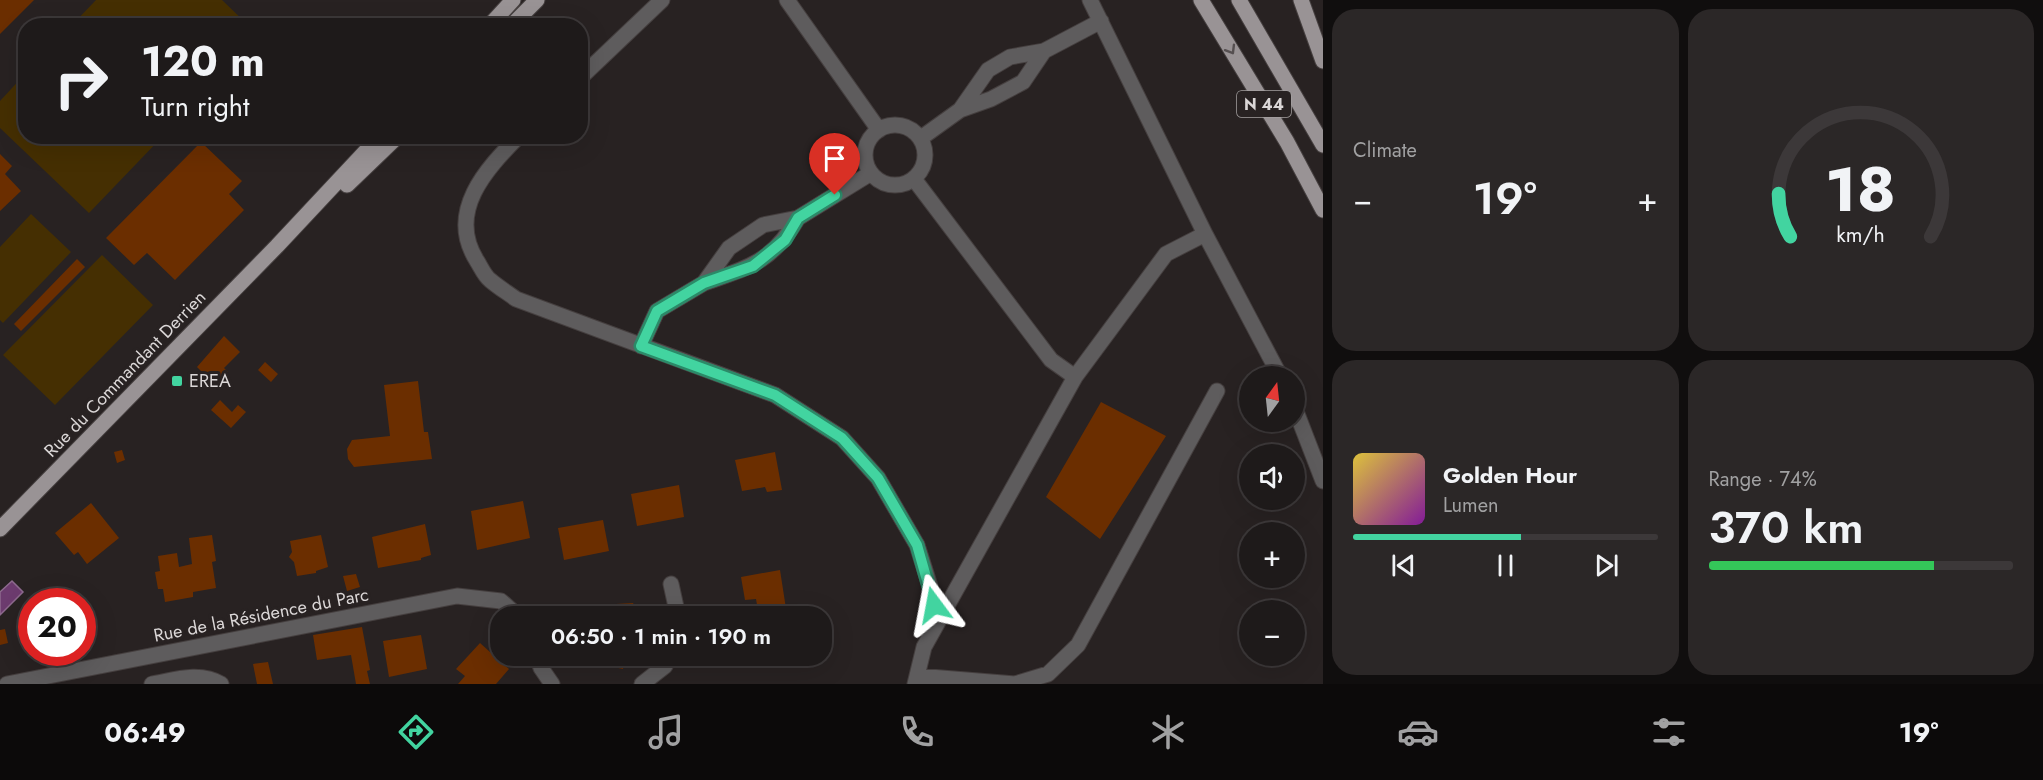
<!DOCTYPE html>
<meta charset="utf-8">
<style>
body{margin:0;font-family:Jost,sans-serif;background:#2b2727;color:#f1f3f6;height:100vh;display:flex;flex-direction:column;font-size:22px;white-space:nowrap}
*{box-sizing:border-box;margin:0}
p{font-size:20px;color:#a1a1a2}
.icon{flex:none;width:33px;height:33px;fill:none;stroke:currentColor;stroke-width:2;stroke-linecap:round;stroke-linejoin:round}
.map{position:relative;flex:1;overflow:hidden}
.side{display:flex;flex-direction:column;gap:9px;padding:9px;background:#100e0e;width:720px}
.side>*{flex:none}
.top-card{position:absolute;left:18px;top:18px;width:570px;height:126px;border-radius:24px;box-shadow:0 6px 24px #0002,0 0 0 2px #3c3839;background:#1e1a1a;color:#f1f3f6;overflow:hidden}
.needle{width:39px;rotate:15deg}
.fabs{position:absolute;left:1239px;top:366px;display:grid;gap:12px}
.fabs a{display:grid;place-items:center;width:66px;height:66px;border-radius:50%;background:#1e1a1a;box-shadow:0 6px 24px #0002,0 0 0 2px #3c3839;font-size:30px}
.speed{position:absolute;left:18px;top:588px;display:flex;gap:12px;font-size:30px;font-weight:700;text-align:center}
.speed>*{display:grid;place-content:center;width:78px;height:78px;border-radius:50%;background:#1e1a1a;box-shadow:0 6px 24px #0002,0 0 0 2px #3c3839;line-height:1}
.speed .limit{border:9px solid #d22;background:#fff;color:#111}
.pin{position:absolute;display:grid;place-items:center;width:51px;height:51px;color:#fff;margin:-62px -26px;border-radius:50% 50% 50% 0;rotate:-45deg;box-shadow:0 0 6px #0007}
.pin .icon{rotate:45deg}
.me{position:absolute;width:66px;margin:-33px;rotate:347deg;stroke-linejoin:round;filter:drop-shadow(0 0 4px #0008)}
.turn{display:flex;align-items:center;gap:21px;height:126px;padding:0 24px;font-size:27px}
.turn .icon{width:78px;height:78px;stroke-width:2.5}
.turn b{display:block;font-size:42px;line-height:51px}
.big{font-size:45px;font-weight:600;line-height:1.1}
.side .card{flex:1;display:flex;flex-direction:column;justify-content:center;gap:9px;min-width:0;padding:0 21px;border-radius:24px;background:#2b2727}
.side .dial{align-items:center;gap:0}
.dial svg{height:156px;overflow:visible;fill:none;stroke:#3c3839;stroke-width:7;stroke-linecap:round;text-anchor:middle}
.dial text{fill:#f1f3f6;stroke:none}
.song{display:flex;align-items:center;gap:18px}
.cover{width:72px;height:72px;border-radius:9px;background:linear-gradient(135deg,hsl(50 70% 55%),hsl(290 70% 35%))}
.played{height:6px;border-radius:3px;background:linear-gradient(90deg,#42d4a0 55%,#3c3839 55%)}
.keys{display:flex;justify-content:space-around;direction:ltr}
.heat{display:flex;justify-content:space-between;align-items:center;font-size:33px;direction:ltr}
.charge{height:9px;border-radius:4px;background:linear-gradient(90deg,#34c759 74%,#3c3839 0)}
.side .tiles{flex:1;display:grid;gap:9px;grid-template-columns:repeat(2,1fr)}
.trip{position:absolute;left:490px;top:606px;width:342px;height:60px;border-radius:24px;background:#1e1a1a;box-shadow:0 6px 24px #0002,0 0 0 2px #3c3839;font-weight:600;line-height:60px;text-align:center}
.tabs{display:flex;height:96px;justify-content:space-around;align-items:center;background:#0c0a0a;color:#a1a1a2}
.tabs .icon{width:42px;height:42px}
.tabs .current{color:#42d4a0}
.tabs b{font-size:27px;color:#f1f3f6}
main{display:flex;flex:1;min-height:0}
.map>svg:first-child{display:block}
</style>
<main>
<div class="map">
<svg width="1323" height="684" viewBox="0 0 1323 684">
<rect width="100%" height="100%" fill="#282222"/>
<!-- green -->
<path fill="#452f02" d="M 96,0 L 222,0 L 248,25 L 72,25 Z
M 25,74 L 26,136 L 162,137 L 89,213 L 0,128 L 0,101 Z
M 31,214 L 71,252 L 3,323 L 0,320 L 0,247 Z
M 102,255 L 153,305 L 55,405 L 3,355 Z"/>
<!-- water -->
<path fill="#6c3b6e" stroke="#8d6a8e" stroke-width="1.5" d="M 12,581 L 23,592 L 0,615 L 0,592 Z"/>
<!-- building -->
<path fill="#6b2e00" d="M 0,0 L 34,0 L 0,34 Z
M 201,142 L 242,181 L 229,194 L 244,210 L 175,280 L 147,253 L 134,265 L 106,238 Z
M 0,154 L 12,166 L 5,174 L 21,191 L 0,211 Z
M 77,259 L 85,267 L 21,331 L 14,324 Z
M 224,336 L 240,352 L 224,368 L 228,372 L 214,385 L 208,386 L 196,376 L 201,371 L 197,367 Z
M 265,362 L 278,374 L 271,382 L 258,370 Z
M 418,381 L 424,432 L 428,432 L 432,459 L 354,467 L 348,459 L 347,449 L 352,440 L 390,436 L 384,385 Z
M 220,400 L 232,412 L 238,405 L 246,412 L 231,428 L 211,410 Z
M 1101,402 L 1166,436 L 1100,539 L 1046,497 Z
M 122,450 L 125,460 L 117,463 L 114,452 Z
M 775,452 L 782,490 L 767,492 L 765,487 L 742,491 L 735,460 Z
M 679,485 L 684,517 L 637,526 L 631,494 Z
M 523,501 L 530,538 L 477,550 L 471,511 Z
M 91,503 L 119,538 L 87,564 L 78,552 L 74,555 L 55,533 Z
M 603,520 L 609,551 L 564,560 L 558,528 Z
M 425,524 L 431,555 L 421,558 L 421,560 L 378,568 L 372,537 Z
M 212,535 L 216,561 L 212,562 L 216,588 L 193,592 L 193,597 L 165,602 L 163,589 L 158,589 L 155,572 L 160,571 L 158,556 L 177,553 L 179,567 L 192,564 L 189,538 Z
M 321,535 L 328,567 L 316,571 L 316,573 L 297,576 L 294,562 L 289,557 L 292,552 L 290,541 Z
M 780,570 L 787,615 L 759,616 L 756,599 L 745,600 L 741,577 Z
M 356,574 L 360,587 L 347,591 L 343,576 Z
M 50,588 L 60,590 L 74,602 L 34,602 L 40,592 Z
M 633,603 L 639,616 L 606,616 L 607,607 L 616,609 L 616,604 Z
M 362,627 L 370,670 L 367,671 L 370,684 L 356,684 L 351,655 L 317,660 L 313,635 Z
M 5,629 L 8,643 L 0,645 L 0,630 Z
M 421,635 L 427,669 L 389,677 L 383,641 Z
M 480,643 L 509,669 L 496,684 L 458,684 L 465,676 L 456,669 Z
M 600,656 L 625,656 L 623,669 L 599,664 Z
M 268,662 L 273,684 L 257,684 L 253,664 Z"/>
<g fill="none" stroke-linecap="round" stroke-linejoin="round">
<!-- minor casing -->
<g stroke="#453f3f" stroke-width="17">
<path id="minor" d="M 787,0 L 879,130
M 1090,0 L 1205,234
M 580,78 L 662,0
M 960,110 L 991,99 L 1023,82 L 1044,51
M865 155a30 30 0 1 1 60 0a30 30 0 1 1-60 0Z
M 519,136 C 486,169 446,212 477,261 C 481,267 484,275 490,280 C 498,287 508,293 516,299 L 775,395 L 842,438 L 878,478 L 917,545 L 930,586 L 937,624
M 921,138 L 960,110 L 988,70 L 1010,57 L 1044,51 L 1101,21
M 914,179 L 1051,360 L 1075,377
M 704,283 C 750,267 772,262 798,218
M 641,346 L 657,311 L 704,283 L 729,248 L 763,225 L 798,218 L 871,173
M 1294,406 L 1323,481
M 671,584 L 678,616
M 537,656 L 541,668 L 552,684
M 917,676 L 1015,684 L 1048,674 L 1078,645 L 1217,391
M 7,684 L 457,596 L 501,601 L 518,616
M 152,684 C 174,680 200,671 221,684
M 642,684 L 665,666 L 670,656
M 915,684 L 924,647 L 1075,377 L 1166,254 L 1205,234 L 1280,376"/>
</g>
<!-- major casing -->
<g stroke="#453f3f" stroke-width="17">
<path id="major" d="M 1201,0 L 1287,142 L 1323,210
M 1239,0 L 1323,145
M 1301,0 L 1323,61
M 489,26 L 513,0
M 511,26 L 537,0
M 347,185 L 398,136
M 0,529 L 277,246 L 380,136"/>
</g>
<!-- minor -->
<use href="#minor" stroke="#5e5c5d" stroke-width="15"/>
<!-- major -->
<use href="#major" stroke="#999395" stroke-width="15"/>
</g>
<!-- one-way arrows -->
<defs><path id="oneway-chevron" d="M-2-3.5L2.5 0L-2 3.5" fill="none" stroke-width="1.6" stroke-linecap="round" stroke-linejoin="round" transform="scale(1.5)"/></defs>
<use stroke="#554f50" href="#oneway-chevron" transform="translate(1231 50) rotate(59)"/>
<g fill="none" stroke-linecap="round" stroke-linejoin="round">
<!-- route casing -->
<g stroke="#2b8a68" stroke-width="15">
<path id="route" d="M 835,195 L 798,218 L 785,240 L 753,266 L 704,283 L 657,311 L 641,346 L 775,395 L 842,438 L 878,478 L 917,545 L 934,605"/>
</g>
<!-- route -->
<use href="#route" stroke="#42d4a0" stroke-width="10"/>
</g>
<!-- markers -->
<rect fill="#42d4a0" stroke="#282222" stroke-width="2" x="171" y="375" width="12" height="12" rx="3"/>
<g text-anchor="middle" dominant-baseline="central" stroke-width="6" stroke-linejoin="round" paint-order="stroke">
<!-- shield labels -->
<rect fill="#282222" stroke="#a5a1a1" stroke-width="1.5" x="1237" y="91" width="54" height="26" rx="4.5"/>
<g font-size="16" font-weight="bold" fill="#dbd7d7">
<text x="1264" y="104">N 44</text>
</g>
<!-- street labels -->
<g font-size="18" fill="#dbd7d7" stroke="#282222">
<text transform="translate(125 374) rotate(-46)">Rue du Commandant Derrien</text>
<text transform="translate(261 615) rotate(-11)">Rue de la Résidence du Parc</text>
</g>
<!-- poi labels -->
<g font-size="18" fill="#dbd7d7" stroke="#282222" text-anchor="start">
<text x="189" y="381">EREA</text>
</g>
</g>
</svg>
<div class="fabs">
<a><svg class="needle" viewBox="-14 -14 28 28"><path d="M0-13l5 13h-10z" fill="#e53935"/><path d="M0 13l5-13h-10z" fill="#a1a1a2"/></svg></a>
<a><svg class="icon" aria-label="sound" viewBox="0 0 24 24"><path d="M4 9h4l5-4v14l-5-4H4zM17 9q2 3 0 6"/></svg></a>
<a>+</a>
<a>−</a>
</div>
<div class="speed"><div class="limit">20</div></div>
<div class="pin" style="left:835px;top:195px;background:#d93025"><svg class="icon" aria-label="arrive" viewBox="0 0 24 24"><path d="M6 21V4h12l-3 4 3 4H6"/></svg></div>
<svg class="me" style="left:934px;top:605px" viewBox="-20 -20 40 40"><path d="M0-17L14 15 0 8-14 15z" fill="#42d4a0" stroke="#fff" stroke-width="4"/></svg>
<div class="trip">06:50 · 1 min · 190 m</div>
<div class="top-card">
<div class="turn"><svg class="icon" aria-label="right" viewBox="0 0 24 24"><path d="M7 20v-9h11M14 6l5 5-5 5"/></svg><div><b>120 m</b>Turn right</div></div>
</div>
</div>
<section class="side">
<div class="tiles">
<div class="card"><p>Climate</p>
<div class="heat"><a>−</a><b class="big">19°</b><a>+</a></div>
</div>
<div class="card dial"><svg viewBox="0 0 100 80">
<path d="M14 69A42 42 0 1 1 86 69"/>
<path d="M14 69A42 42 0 0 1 8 47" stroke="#42d4a0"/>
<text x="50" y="56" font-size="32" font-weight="700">18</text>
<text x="50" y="72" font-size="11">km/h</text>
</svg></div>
<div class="card">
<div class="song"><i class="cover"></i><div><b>Golden Hour</b><p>Lumen</p></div></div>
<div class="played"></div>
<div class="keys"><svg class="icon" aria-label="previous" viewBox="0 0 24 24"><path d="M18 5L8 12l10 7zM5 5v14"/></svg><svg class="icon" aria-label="pause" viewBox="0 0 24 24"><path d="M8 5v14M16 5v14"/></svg><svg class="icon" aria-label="next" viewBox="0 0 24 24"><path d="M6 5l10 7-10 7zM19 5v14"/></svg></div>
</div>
<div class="card"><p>Range · 74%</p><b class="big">370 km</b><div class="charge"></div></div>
</div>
</section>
</main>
<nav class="tabs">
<b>06:49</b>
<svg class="icon current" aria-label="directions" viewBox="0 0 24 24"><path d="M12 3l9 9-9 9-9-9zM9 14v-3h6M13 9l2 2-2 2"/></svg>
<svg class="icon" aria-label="music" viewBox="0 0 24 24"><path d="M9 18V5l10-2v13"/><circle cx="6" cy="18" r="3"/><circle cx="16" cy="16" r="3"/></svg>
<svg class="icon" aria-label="phone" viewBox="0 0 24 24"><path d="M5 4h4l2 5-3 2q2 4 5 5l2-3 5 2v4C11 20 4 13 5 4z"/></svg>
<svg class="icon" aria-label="climate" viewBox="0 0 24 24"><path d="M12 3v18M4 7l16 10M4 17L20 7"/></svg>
<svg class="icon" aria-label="car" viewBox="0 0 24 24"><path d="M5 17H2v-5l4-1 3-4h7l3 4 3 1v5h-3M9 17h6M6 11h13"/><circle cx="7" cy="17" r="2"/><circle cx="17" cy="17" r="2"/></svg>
<svg class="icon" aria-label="filters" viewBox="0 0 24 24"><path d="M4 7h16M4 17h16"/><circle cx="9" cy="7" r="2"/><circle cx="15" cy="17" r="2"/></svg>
<b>19°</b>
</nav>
